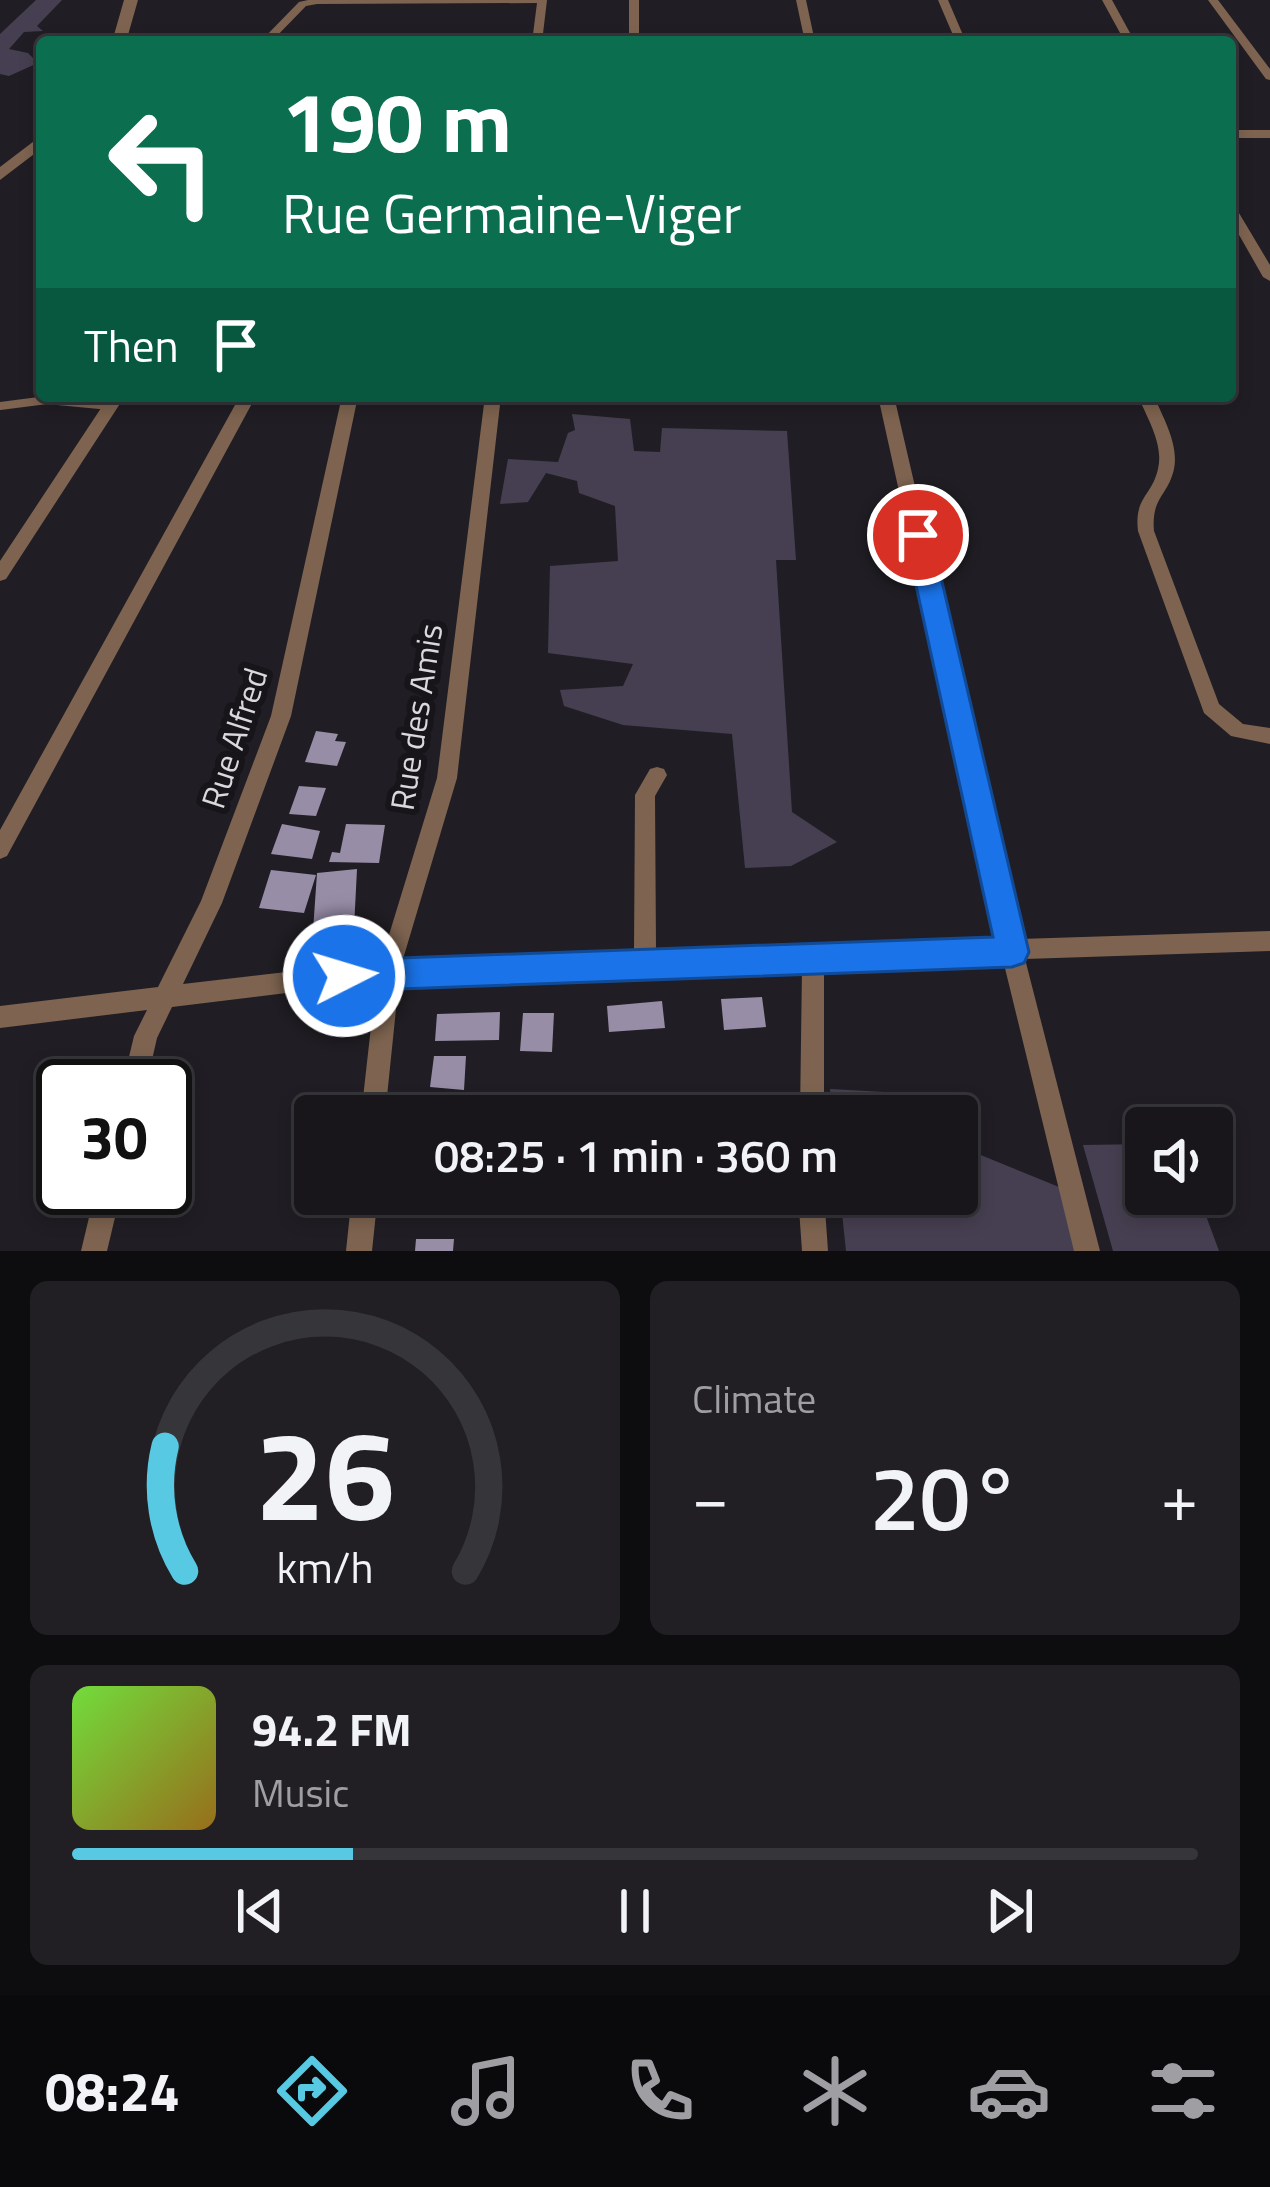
<!DOCTYPE html>
<meta charset="utf-8">
<style>
body{margin:0;font-family:"Titillium Web",sans-serif;background:#211f24;color:#f1f3f6;height:100vh;display:flex;flex-direction:column;font-size:45px;white-space:nowrap}
*{box-sizing:border-box;margin:0}
p{font-size:39px;color:#9f9fa3}
.icon{flex:none;width:66px;height:66px;fill:none;stroke:currentColor;stroke-width:2;stroke-linecap:round;stroke-linejoin:round}
.map{position:relative;height:1251px;overflow:hidden}
.sheet{display:flex;flex-direction:column;gap:30px;padding:30px;background:#0d0c0f;flex:1}
.sheet>*{flex:none}
.banner{position:absolute;left:36px;top:36px;width:1200px;height:366px;border-radius:12px;box-shadow:0 6px 18px #0003,0 0 0 3px #36353a;background:#0b6e4f;color:#fff;overflow:hidden}
.controls{position:absolute;left:1125px;top:1107px;display:grid;gap:24px}
.controls a{display:grid;place-items:center;width:108px;height:108px;border-radius:12px;background:#18161b;box-shadow:0 6px 18px #0003,0 0 0 3px #36353a;font-size:60px}
.speed{position:absolute;left:36px;top:1059px;display:flex;gap:24px;font-size:60px;font-weight:700;text-align:center}
.speed>*{display:grid;place-content:center;width:156px;height:156px;border-radius:50%;background:#18161b;box-shadow:0 6px 18px #0003,0 0 0 3px #36353a;line-height:1}
.speed .limit{border:6px solid #111;border-radius:18px;background:#fff;color:#111}
.pin{position:absolute;display:grid;place-items:center;width:102px;height:102px;color:#fff;margin:-51px;border:6px solid #fff;border-radius:50%;box-shadow:0 3px 12px #0007}
.me{position:absolute;width:132px;margin:-66px;rotate:85deg;stroke-linejoin:round;filter:drop-shadow(0 0 9px #0008)}
.turn{display:flex;align-items:center;gap:42px;height:252px;padding:0 48px;font-size:54px}
.turn .icon{width:156px;height:156px;stroke-width:2.5}
.turn b{display:block;font-size:84px;line-height:102px}
.then{display:flex;align-items:center;height:114px;padding:0 48px;background:#0003;gap:24px;font-size:45px}
.big{font-size:90px;font-weight:600;line-height:1.1}
.sheet .widget{flex:1;display:flex;flex-direction:column;justify-content:center;gap:18px;min-width:0;padding:0 42px;border-radius:18px;background:#211f24}
.sheet .dial{align-items:center;gap:0}
.dial svg{height:312px;overflow:visible;fill:none;stroke:#36353a;stroke-width:7;stroke-linecap:round;text-anchor:middle}
.dial text{fill:#f1f3f6;stroke:none}
.song{display:flex;align-items:center;gap:36px}
.cover{width:144px;height:144px;border-radius:18px;background:linear-gradient(135deg,hsl(100 70% 55%),hsl(40 70% 35%))}
.played{height:12px;border-radius:6px;background:linear-gradient(90deg,#57c9e2 25%,#36353a 25%)}
.keys{display:flex;justify-content:space-around;direction:ltr}
.heat{display:flex;justify-content:space-between;align-items:center;font-size:66px;direction:ltr}
.sheet .tiles{flex:1;display:grid;gap:30px;grid-template-columns:1fr 1fr}
.widget:last-child{grid-column:span 2}
.trip{position:absolute;left:294px;top:1095px;width:684px;height:120px;border-radius:12px;background:#18161b;box-shadow:0 6px 18px #0003,0 0 0 3px #36353a;font-weight:600;line-height:120px;text-align:center}
.menu{display:flex;height:192px;justify-content:space-around;align-items:center;background:#0a090b;color:#9f9fa3}
.menu .icon{width:84px;height:84px}
.menu .selected{color:#57c9e2}
.menu b{font-size:54px;color:#f1f3f6}
.map>svg:first-child{display:block}
</style>
<div class="map">
<svg width="1270" height="1251" viewBox="0 0 1270 1251">
<rect width="100%" height="100%" fill="#201e24"/>
<!-- green -->
<path fill="#463f51" d="M 36,0 L 62,0 L 37,26 L 43,31 L 24,32 L 9,49 L 28,53 L 38,63 L 9,76 L 0,74 L 0,34 Z
M 572,414 L 630,419 L 634,451 L 660,452 L 662,428 L 787,431 L 796,560 L 776,560 L 792,812 L 837,842 L 791,866 L 745,868 L 732,734 L 623,725 L 564,706 L 560,690 L 623,686 L 633,664 L 548,653 L 550,566 L 618,561 L 615,506 L 579,493 L 577,481 L 546,473 L 528,502 L 500,504 L 508,459 L 558,462 L 568,433 L 575,430 Z
M 830,1089 L 921,1094 L 939,1116 L 833,1116 Z
M 957,1138 L 966,1149 L 1059,1187 L 1075,1251 L 846,1251 L 840,1194 L 957,1194 Z
M 1146,1144 L 1146,1194 L 1198,1194 L 1219,1251 L 1113,1251 L 1083,1145 Z
M 480,1194 L 668,1194 L 670,1205 L 481,1210 Z"/>
<!-- building -->
<path fill="#978da7" d="M 316,731 L 338,734 L 335,741 L 346,742 L 337,766 L 305,762 Z
M 299,786 L 326,788 L 316,816 L 289,814 Z
M 282,824 L 320,831 L 312,859 L 271,854 Z
M 346,824 L 385,825 L 379,863 L 329,862 L 332,852 L 340,853 Z
M 357,869 L 354,928 L 313,931 L 317,873 Z
M 271,870 L 316,875 L 304,913 L 259,908 Z
M 762,997 L 766,1027 L 724,1030 L 721,999 Z
M 662,1001 L 665,1028 L 609,1032 L 607,1006 Z
M 500,1012 L 499,1040 L 435,1041 L 437,1014 Z
M 523,1013 L 554,1013 L 552,1052 L 520,1051 Z
M 434,1056 L 466,1056 L 464,1090 L 430,1087 Z
M 422,1194 L 469,1194 L 469,1200 L 422,1203 Z
M 416,1239 L 454,1239 L 453,1251 L 415,1251 Z"/>
<g fill="none" stroke-linecap="round" stroke-linejoin="round">
<!-- service -->
<path stroke="#7e6450" stroke-width="8" d="M 0,406 L 47,400 L 110,406"/>
<!-- minor -->
<path fill="#7e6450" fill-rule="evenodd" d="M 308,0 L 547,0 L 542,42 L 532,42 L 537,3 L 317,4 L 306,6 L 271,42 L 260,42 L 299,2 Z
M 629,0 L 639,0 L 639,42 L 629,42 Z
M 796,0 L 806,0 L 815,42 L 805,42 Z
M 938,0 L 948,0 L 966,42 L 956,42 Z
M 1102,0 L 1112,0 L 1135,42 L 1125,42 Z
M 1208,0 L 1218,0 L 1270,69 L 1270,80 L 1266,79 Z
M 1230,130 L 1270,130 L 1270,138 L 1230,138 Z
M 1230,204 L 1236,208 L 1270,265 L 1270,281 L 1263,277 L 1230,219 Z
M 109,396 L 125,396 L 6,579 L 0,581 L 0,561 Z
M 240,396 L 256,396 L 7,856 L 0,859 L 0,830 Z
M 342,396 L 358,396 L 291,716 L 222,903 L 183,984 L 381,961 L 437,778 L 485,396 L 501,396 L 457,778 L 403,959 L 634,952 L 635,795 L 650,769 L 657,767 L 664,769 L 667,775 L 655,796 L 656,951 L 998,940 L 878,396 L 894,396 L 1020,939 L 1270,931 L 1270,951 L 1025,959 L 1100,1251 L 1074,1251 L 1003,960 L 824,966 L 824,1116 L 800,1116 L 802,967 L 399,980 L 385,1116 L 361,1116 L 376,982 L 172,1007 L 157,1038 L 146,1086 L 122,1086 L 134,1036 L 147,1010 L 0,1028 L 0,1006 L 158,987 L 201,901 L 271,716 Z
M 1138,396 L 1154,396 C 1163,418 1179,444 1174,469 C 1168,496 1151,497 1154,531 L 1219,704 L 1243,724 L 1270,728 L 1270,744 L 1231,736 L 1204,713 L 1138,531 C 1134,497 1152,496 1158,469 C 1164,444 1147,418 1138,396 Z
M 96,1188 L 122,1188 L 107,1251 L 81,1251 Z
M 352,1194 L 378,1194 L 372,1251 L 346,1251 Z
M 798,1194 L 824,1194 L 828,1251 L 802,1251 Z"/>
<!-- tertiary -->
<path fill="#7e6450" fill-rule="evenodd" d="M 124,0 L 138,0 L 126,42 L 112,42 Z
M 42,135 L 42,148 L 0,180 L 0,167 Z"/>
</g>
<!-- route -->
<path fill="#1a73e8" stroke="#114b97" stroke-width="3" d="M 918,526 L 931,535 L 1029,952 L 1024,963 L 1012,967 L 344,991 L 332,987 L 327,976 L 332,964 L 344,960 L 993,937 L 905,535 Z"/>
<g text-anchor="middle" dominant-baseline="central" stroke-width="12" stroke-linejoin="round" paint-order="stroke">
<!-- street labels -->
<g font-size="33" fill="#d9d8dc" stroke="#17151a">
<text transform="translate(416 717) rotate(-81)">Rue des Amis</text>
<text transform="translate(234 738) rotate(-72)">Rue Alfred</text>
</g>
</g>
</svg>
<div class="controls">
<a><svg class="icon" aria-label="sound" viewBox="0 0 24 24"><path d="M4 9h4l5-4v14l-5-4H4zM17 9q2 3 0 6"/></svg></a>
</div>
<div class="speed"><div class="limit">30</div></div>
<div class="pin" style="left:918px;top:535px;background:#d93025"><svg class="icon" aria-label="arrive" viewBox="0 0 24 24"><path d="M6 21V4h12l-3 4 3 4H6"/></svg></div>
<svg class="me" style="left:344px;top:976px" viewBox="-20 -20 40 40"><circle r="17" fill="#1a73e8" stroke="#fff" stroke-width="3"/><path d="M0-11L8 9 0 5-8 9z" fill="#fff"/></svg>
<div class="trip">08:25 · 1 min · 360 m</div>
<div class="banner">
<div class="turn"><svg class="icon" aria-label="left" viewBox="0 0 24 24"><path d="M17 20v-9H6M10 6l-5 5 5 5"/></svg><div><b>190 m</b>Rue Germaine-Viger</div></div>
<div class="then">Then<svg class="icon" aria-label="arrive" viewBox="0 0 24 24"><path d="M6 21V4h12l-3 4 3 4H6"/></svg></div>
</div>
</div>
<section class="sheet">
<div class="tiles">
<div class="widget dial"><svg viewBox="0 0 100 80">
<path d="M14 69A42 42 0 1 1 86 69"/>
<path d="M14 69A42 42 0 0 1 9 37" stroke="#57c9e2"/>
<text x="50" y="56" font-size="32" font-weight="700">26</text>
<text x="50" y="72" font-size="11">km/h</text>
</svg></div>
<div class="widget"><p>Climate</p>
<div class="heat"><a>−</a><b class="big">20°</b><a>+</a></div>
</div>
<div class="widget">
<div class="song"><i class="cover"></i><div><b>94.2 FM</b><p>Music</p></div></div>
<div class="played"></div>
<div class="keys"><svg class="icon" aria-label="previous" viewBox="0 0 24 24"><path d="M18 5L8 12l10 7zM5 5v14"/></svg><svg class="icon" aria-label="pause" viewBox="0 0 24 24"><path d="M8 5v14M16 5v14"/></svg><svg class="icon" aria-label="next" viewBox="0 0 24 24"><path d="M6 5l10 7-10 7zM19 5v14"/></svg></div>
</div>
</div>
</section>
<nav class="menu">
<b>08:24</b>
<svg class="icon selected" aria-label="directions" viewBox="0 0 24 24"><path d="M12 3l9 9-9 9-9-9zM9 14v-3h6M13 9l2 2-2 2"/></svg>
<svg class="icon" aria-label="music" viewBox="0 0 24 24"><path d="M9 18V5l10-2v13"/><circle cx="6" cy="18" r="3"/><circle cx="16" cy="16" r="3"/></svg>
<svg class="icon" aria-label="phone" viewBox="0 0 24 24"><path d="M5 4h4l2 5-3 2q2 4 5 5l2-3 5 2v4C11 20 4 13 5 4z"/></svg>
<svg class="icon" aria-label="climate" viewBox="0 0 24 24"><path d="M12 3v18M4 7l16 10M4 17L20 7"/></svg>
<svg class="icon" aria-label="car" viewBox="0 0 24 24"><path d="M5 17H2v-5l4-1 3-4h7l3 4 3 1v5h-3M9 17h6M6 11h13"/><circle cx="7" cy="17" r="2"/><circle cx="17" cy="17" r="2"/></svg>
<svg class="icon" aria-label="filters" viewBox="0 0 24 24"><path d="M4 7h16M4 17h16"/><circle cx="9" cy="7" r="2"/><circle cx="15" cy="17" r="2"/></svg>
</nav>
